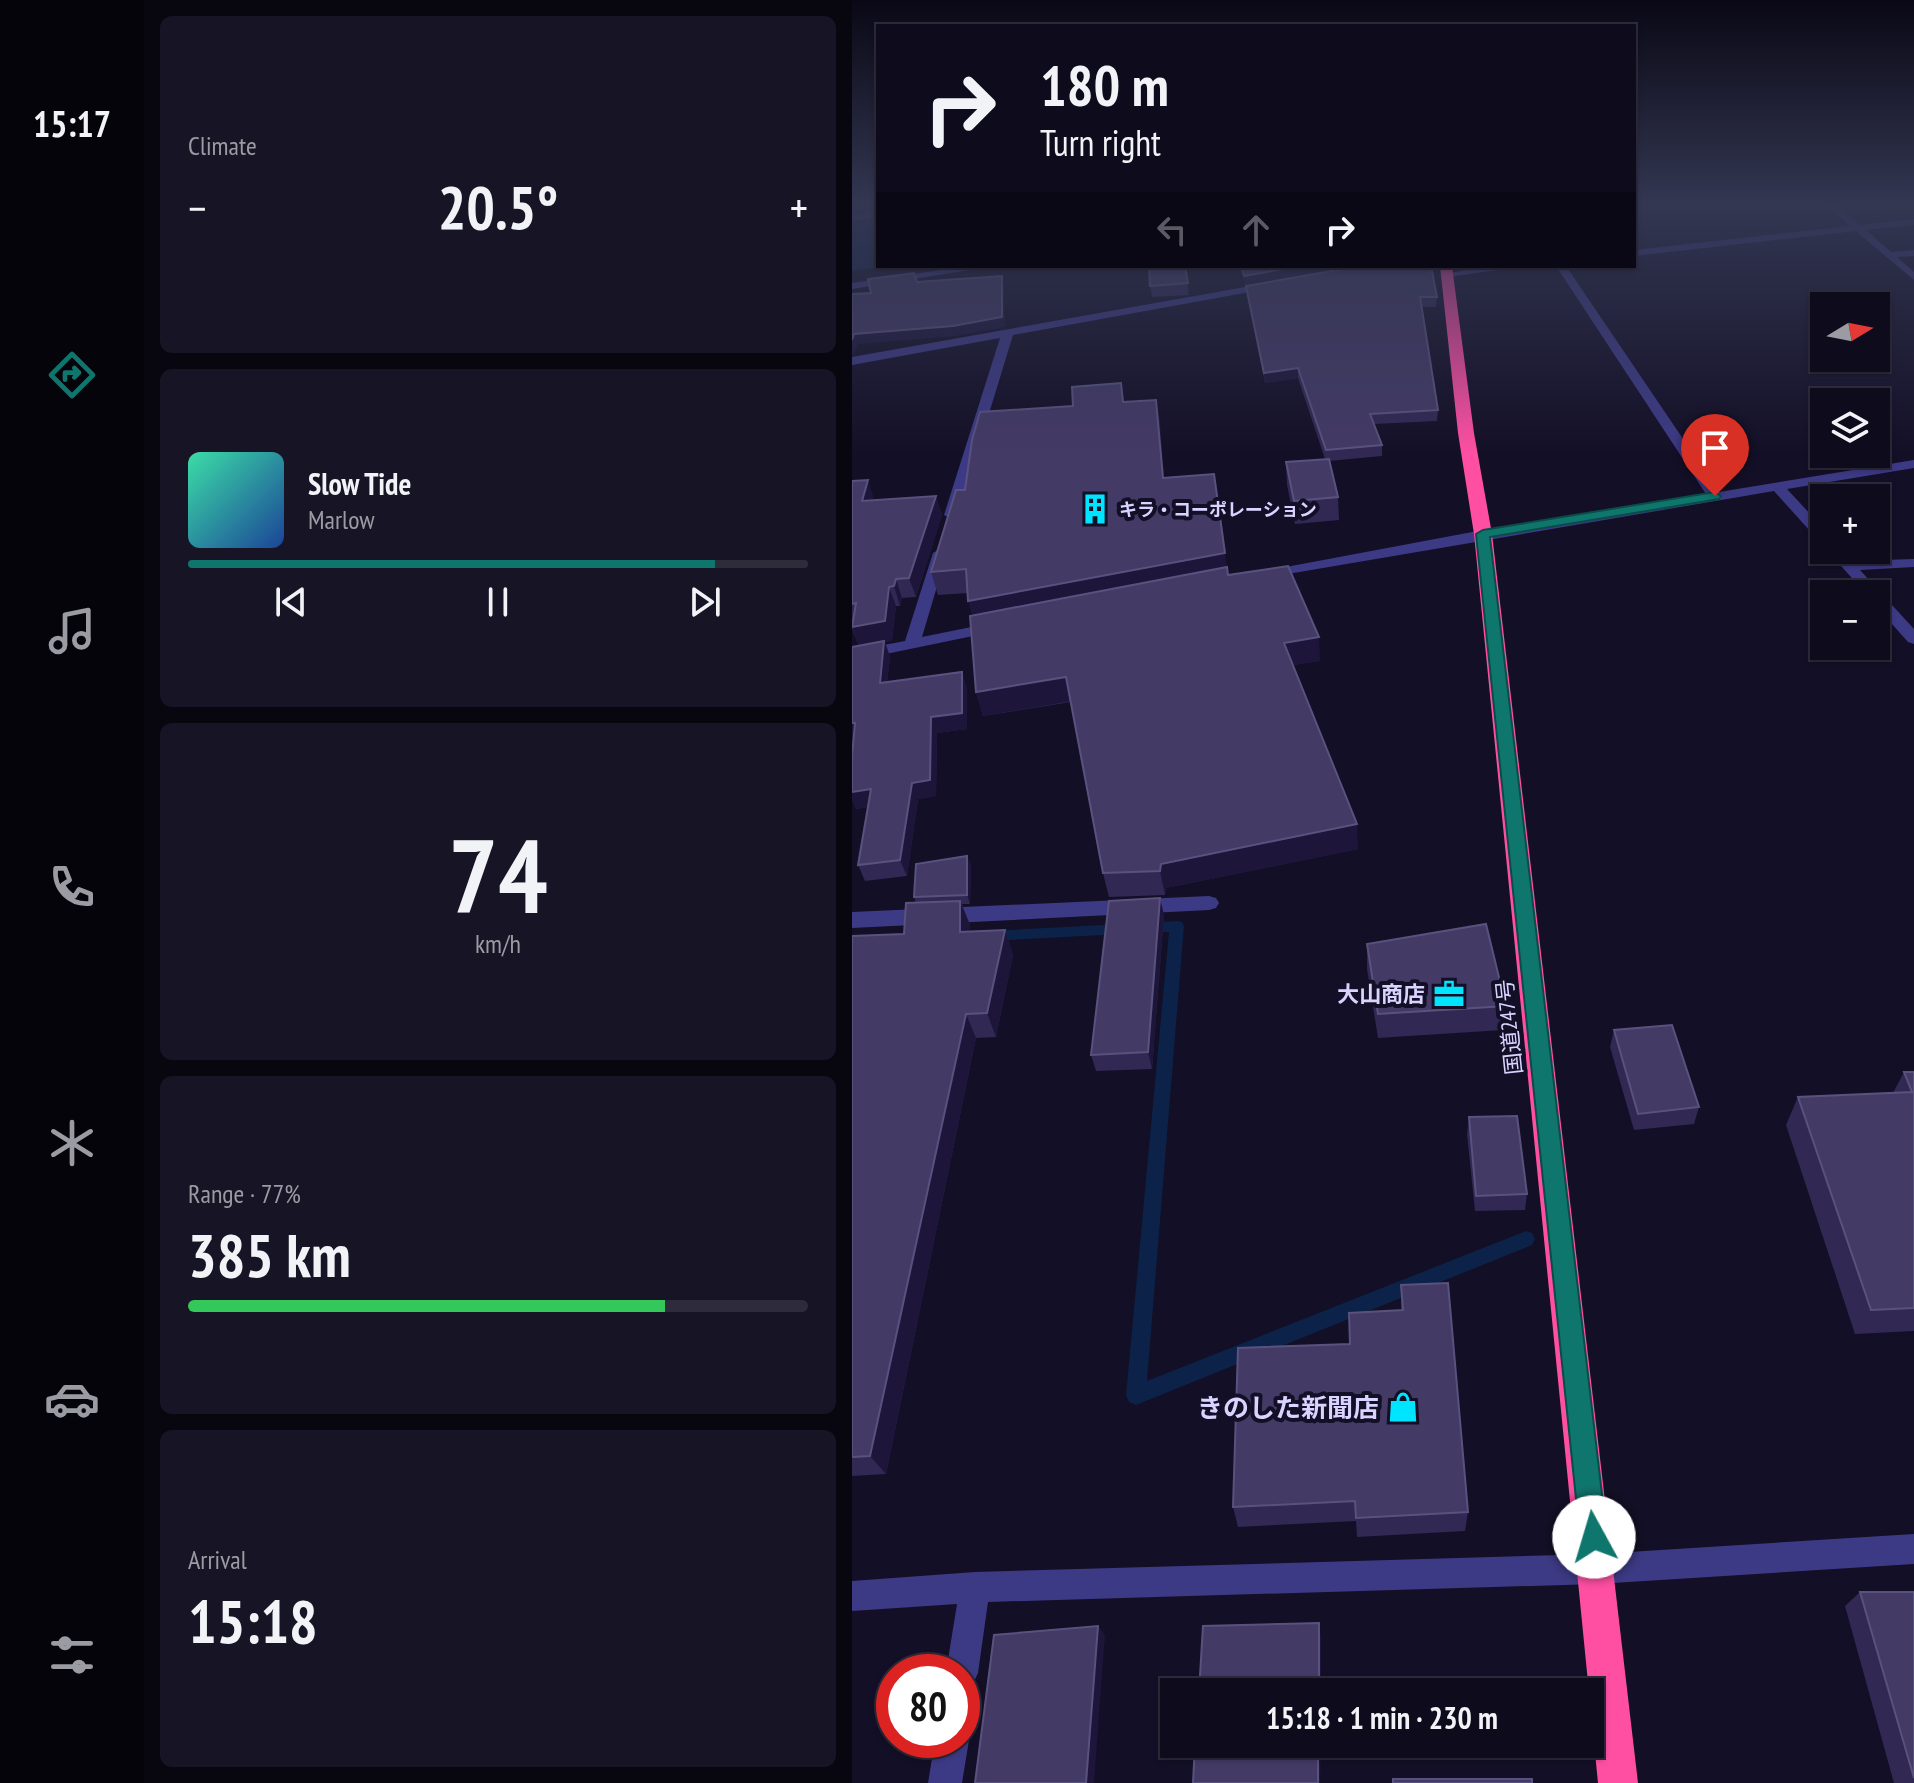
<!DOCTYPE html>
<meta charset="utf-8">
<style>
body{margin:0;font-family:"PT Sans Narrow","Noto Sans JP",sans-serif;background:#171425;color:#f1f3f6;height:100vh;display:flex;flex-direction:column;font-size:30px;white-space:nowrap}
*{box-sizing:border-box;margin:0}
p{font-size:26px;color:#9b9ba3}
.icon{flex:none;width:44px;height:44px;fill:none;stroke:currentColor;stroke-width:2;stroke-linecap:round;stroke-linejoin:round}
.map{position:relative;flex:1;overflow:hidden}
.drawer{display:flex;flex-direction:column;gap:16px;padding:16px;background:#08060f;width:708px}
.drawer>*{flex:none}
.top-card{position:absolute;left:24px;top:24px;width:760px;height:244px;border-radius:0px;box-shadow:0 2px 6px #0004,0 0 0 2px #2e2b3b;background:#0e0b1c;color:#f1f3f6;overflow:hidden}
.needle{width:52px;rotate:80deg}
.controls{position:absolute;left:958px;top:292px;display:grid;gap:16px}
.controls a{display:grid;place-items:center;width:80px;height:80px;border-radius:0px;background:#0e0b1c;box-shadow:0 2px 6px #0004,0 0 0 2px #2e2b3b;font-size:40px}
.speed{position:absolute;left:24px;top:1654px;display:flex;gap:16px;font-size:40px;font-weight:700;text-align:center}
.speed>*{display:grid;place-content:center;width:104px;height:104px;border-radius:50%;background:#0e0b1c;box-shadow:0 2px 6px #0004,0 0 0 2px #2e2b3b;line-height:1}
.speed .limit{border:12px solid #d22;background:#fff;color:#111}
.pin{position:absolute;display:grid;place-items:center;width:68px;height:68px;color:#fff;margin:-82px -34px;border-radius:50% 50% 50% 0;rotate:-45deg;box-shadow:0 0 8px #0007}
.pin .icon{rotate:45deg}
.me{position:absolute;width:88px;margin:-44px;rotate:354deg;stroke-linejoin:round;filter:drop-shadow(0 0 6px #0008)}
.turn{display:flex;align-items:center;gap:28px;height:168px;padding:0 32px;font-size:36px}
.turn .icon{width:104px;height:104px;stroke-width:2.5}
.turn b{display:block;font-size:56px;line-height:68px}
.lanes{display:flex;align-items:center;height:76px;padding:0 32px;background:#0003;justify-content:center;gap:40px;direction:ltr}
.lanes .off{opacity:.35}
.big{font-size:60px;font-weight:700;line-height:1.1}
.drawer .tile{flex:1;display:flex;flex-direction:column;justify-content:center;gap:12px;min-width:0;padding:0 28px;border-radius:12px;background:#171425}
.drawer .dial{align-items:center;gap:0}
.dial b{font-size:104px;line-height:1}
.song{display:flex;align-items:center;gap:24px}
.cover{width:96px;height:96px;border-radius:12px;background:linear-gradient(135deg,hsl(160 70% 55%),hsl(220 70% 35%))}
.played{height:8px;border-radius:4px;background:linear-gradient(90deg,#0f766e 85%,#2e2b3b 85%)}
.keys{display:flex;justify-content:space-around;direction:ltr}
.heat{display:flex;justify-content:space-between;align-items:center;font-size:44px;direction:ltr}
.charge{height:12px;border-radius:6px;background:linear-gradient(90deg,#34c759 77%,#2e2b3b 0)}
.trip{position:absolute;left:308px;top:1678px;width:444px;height:80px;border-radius:0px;background:#0e0b1c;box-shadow:0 2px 6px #0004,0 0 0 2px #2e2b3b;font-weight:700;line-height:80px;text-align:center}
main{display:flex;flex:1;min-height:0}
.menu{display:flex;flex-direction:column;width:144px;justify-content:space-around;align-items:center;background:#06040b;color:#9b9ba3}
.menu .icon{width:56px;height:56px}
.menu .current{color:#0f766e}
.menu b{font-size:36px;color:#f1f3f6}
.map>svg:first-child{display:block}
</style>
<main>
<nav class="menu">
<b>15:17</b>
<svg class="icon current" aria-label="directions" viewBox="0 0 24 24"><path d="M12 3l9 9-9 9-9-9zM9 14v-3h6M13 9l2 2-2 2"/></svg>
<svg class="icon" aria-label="music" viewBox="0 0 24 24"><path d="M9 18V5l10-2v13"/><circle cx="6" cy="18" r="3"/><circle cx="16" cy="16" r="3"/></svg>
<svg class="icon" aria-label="phone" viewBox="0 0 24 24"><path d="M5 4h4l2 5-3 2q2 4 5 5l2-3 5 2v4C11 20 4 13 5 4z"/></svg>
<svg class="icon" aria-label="climate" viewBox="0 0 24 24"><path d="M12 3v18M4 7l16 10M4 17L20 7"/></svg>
<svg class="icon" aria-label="car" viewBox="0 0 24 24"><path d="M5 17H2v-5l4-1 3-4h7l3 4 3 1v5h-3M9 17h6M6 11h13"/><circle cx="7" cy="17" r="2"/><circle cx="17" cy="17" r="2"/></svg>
<svg class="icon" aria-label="filters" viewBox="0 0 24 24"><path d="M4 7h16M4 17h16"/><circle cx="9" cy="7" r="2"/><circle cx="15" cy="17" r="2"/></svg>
</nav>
<section class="drawer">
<div class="tile"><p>Climate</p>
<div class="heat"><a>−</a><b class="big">20.5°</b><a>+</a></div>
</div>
<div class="tile">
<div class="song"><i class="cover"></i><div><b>Slow Tide</b><p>Marlow</p></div></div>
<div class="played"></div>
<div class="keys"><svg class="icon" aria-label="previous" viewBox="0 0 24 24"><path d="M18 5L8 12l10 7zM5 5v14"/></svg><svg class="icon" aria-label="pause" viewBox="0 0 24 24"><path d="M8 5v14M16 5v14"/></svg><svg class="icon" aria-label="next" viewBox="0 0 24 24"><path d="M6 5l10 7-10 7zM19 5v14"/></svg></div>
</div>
<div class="tile dial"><b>74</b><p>km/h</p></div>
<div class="tile"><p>Range · 77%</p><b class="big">385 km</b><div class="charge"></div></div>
<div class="tile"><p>Arrival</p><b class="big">15:18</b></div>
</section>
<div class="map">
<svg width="1062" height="1783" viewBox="0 0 1062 1783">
<rect width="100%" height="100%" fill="#130f26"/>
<!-- water -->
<path fill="#0c2248" d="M 26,222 L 26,266 L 34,266 L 0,271 L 0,226 Z"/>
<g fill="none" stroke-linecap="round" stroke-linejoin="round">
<!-- stream -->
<path fill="#0c2248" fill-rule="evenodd" d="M 325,921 L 330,922 L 332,926 L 295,1381 L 674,1231 L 680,1233 L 683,1239 L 680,1245 L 284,1405 L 277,1402 L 274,1395 L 317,932 L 287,932 L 285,928 L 287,924 L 292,923 Z
M 271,924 L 276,925 L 278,929 L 276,933 L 271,934 L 136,941 L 131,940 L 129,936 L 131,932 L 136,931 Z"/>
<!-- minor -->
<path fill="#3d3a85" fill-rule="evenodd" d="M 974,205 L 985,205 L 1008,225 L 1062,219 L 1062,225 L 1014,230 L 1039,252 L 1062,250 L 1062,256 L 1045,257 L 1062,272 L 1062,280 L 1004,231 L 782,256 L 782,250 L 998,226 Z
M 26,211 L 26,217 L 0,221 L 0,215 Z
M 116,266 L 142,266 L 0,289 L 0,283 Z
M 640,266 L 673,266 L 596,277 L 591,274 Z
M 704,266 L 714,266 L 867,492 L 1062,460 L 1062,468 L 935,489 L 972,529 L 972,542 L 967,541 L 922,491 L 407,579 L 407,573 L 412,571 L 631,530 L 854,494 Z
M 421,282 L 426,285 L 425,287 L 161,335 L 106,515 L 99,519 L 92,515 L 148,338 L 0,365 L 0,357 Z
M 88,549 L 95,553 L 70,637 L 144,622 L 150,624 L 150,630 L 0,661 L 0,651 L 53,641 L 81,553 Z
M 975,550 L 990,550 L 1000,561 L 1062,559 L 1062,567 L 1008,570 L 1062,629 L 1062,644 L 1056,642 L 1024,606 L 1024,594 L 1014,594 Z
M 357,896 L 364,898 L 367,903 L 364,908 L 357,910 L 0,928 L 0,912 Z
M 1062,1534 L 1062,1564 L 745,1584 L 136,1602 L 126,1673 L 121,1684 L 110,1689 L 110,1672 L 94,1672 L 105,1604 L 0,1611 L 0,1581 L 123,1572 L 745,1554 Z
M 110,1728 L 117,1740 L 110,1783 L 76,1783 L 83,1740 L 110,1740 Z"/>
<!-- highway -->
<path fill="#ff4fa3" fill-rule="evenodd" d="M 588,266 L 600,266 L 622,433 L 640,534 L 786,1783 L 746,1783 L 622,534 L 606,433 Z"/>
</g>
<!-- wall -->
<path fill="#312854" d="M 333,266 L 337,295 L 300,297 L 298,286 Z
M 394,286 L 585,297 L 584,307 L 569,307 L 586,410 L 585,421 L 522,424 L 530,445 L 530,456 L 477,461 L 486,497 L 487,520 L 443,524 L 435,485 L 434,462 L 473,459 L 446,378 L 413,383 L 395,296 Z
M 269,383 L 272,402 L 304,400 L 312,478 L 375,567 L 376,575 L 468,661 L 441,665 L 506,849 L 314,888 L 313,895 L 257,897 L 251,873 L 219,702 L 131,716 L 124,692 L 121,616 L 116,593 L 86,595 L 79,572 L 221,406 Z
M 0,481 L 22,499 L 22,500 L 84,496 L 90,515 L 64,597 L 50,598 L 48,606 L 44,606 L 40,640 L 33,642 L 38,657 L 35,682 L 115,688 L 115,729 L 85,733 L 84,796 L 66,799 L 55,876 L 13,881 L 6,865 L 16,807 L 4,809 L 0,800 L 0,756 L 7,646 L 0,629 Z
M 115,856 L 119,865 L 118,904 L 110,904 L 118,925 L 117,931 L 153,930 L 161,955 L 144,1037 L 124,1038 L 34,1474 L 0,1476 L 0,936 L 52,934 L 64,903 L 62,897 Z
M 312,915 L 300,1069 L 244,1071 L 239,1055 Z
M 515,944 L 654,1006 L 651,1030 L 526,1038 L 515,969 Z
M 762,1030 L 847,1107 L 842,1124 L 782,1130 L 758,1047 Z
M 1052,1072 L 1062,1072 L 1062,1331 L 1003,1334 L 934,1125 L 946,1097 L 1041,1093 Z
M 617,1117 L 675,1194 L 673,1210 L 623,1211 L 615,1134 Z
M 549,1285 L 616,1512 L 613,1531 L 505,1537 L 504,1521 L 386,1527 L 381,1507 L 498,1344 L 549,1311 Z
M 1008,1592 L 1062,1592 L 1062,1783 L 1042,1783 L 993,1606 Z"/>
<!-- shaded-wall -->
<path fill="#1d163a" d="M 0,205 L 26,205 L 26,206 L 0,210 Z
M 448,266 L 504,266 L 392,285 L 392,276 Z
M 150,276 L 152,285 L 153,327 L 104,336 L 6,344 L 2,354 L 0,355 L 0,340 L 2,334 Z
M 446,368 L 446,378 L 413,383 L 412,373 Z
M 304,400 L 308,421 L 314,501 L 311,478 Z
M 16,480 L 22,499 L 16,520 L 10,501 Z
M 84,496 L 90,515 L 64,597 L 57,578 Z
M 373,553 L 376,576 L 123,625 L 116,601 Z
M 44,579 L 50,598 L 48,606 L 42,586 Z
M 37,587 L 44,606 L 40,640 L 33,642 L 38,657 L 33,698 L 7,647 L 0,627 Z
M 467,637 L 468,661 L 434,666 L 432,643 Z
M 110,672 L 115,688 L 115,729 L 85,733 L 84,796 L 66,799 L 55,876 L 48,860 L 60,783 L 79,717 Z
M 214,677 L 220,701 L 131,716 L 124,692 Z
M 0,723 L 3,723 L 10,739 L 0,740 Z
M 19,789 L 25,805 L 4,809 L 0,800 L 0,792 Z
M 505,824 L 506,849 L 314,888 L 313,895 L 308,871 L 309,864 Z
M 115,856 L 119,865 L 118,904 L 115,895 Z
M 308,898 L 312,915 L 300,1069 L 296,1052 Z
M 108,901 L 118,925 L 117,956 L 108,932 Z
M 153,930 L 161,955 L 144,1037 L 135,1013 Z
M 114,1014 L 124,1038 L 34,1474 L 18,1456 Z
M 467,1623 L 469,1637 L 469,1692 L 467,1692 Z
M 246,1626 L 253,1635 L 242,1783 L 234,1783 Z
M 466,1744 L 469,1744 L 468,1783 L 466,1783 Z"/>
<!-- building -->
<path fill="#433a66" stroke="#5a527e" stroke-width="2" d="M 297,266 L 333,266 L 336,283 L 298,286 Z
M 389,266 L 448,266 L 392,276 Z
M 508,266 L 579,266 L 585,297 L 568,297 L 586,410 L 518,414 L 530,445 L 474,450 L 446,368 L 412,373 L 394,286 Z
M 62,273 L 65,282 L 150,276 L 150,317 L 101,326 L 2,334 L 0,340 L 0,294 L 19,293 L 16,279 Z
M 269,383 L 271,402 L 304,400 L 311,478 L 362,474 L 373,553 L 116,601 L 114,569 L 79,572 L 104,490 L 113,490 L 120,440 L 128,412 L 221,406 L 220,387 Z
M 477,459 L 486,497 L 442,501 L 434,462 Z
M 16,480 L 10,501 L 84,496 L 57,578 L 44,579 L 42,586 L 37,587 L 33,621 L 0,627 L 4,603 L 0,604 L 0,481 Z
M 436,566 L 467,637 L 432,643 L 505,824 L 309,864 L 308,871 L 251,873 L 214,677 L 124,692 L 118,616 L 375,567 L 376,575 Z
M 32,641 L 28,683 L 110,672 L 110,713 L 79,717 L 78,780 L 60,783 L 48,860 L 6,865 L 19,789 L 0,792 L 0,756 L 3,723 L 0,723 L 0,647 Z
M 115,856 L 115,895 L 62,897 L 64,864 Z
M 308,898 L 296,1052 L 239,1055 L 257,901 Z
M 108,901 L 108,932 L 153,930 L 135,1013 L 114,1014 L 18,1456 L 0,1457 L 0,936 L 52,934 L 54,903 Z
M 634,924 L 654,1006 L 526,1014 L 515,944 Z
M 820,1025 L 847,1107 L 786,1114 L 762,1030 Z
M 1052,1072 L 1062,1072 L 1062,1308 L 1019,1310 L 946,1097 L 1060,1092 Z
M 665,1116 L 675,1194 L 624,1196 L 617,1117 Z
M 596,1283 L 616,1512 L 504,1518 L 503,1501 L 381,1507 L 386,1348 L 498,1344 L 497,1313 L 551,1310 L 549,1285 Z
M 1008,1592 L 1062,1592 L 1062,1778 Z
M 467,1623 L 467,1692 L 347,1692 L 351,1626 Z
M 246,1626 L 234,1783 L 123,1783 L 142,1635 Z
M 343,1744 L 466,1744 L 466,1783 L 341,1783 Z
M 541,1779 L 680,1779 L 680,1783 L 541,1783 Z"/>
<!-- sky -->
<linearGradient id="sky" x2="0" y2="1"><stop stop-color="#0a0815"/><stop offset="0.45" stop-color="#333752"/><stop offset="1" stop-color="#333752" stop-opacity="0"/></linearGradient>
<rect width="1062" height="455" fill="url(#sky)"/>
<!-- route -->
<path fill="#0f766e" stroke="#0a4d48" stroke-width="2" d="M 863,492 L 869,496 L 867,499 L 638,537 L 755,1537 L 751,1547 L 742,1551 L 732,1547 L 728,1537 L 624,534 L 631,530 Z"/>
<!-- icons -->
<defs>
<g id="building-bare" transform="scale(2.4)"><path d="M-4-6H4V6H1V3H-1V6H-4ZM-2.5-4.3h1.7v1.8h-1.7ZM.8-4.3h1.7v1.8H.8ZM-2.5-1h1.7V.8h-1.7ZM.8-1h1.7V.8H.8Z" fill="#00e5ff" stroke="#130f26" stroke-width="2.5" paint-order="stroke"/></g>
<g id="office-bare" transform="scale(2.4)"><path d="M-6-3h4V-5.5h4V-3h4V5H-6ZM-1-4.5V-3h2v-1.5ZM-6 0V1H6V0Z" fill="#00e5ff" stroke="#130f26" stroke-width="2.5" paint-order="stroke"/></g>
<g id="shop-bare" transform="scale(2.4)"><path d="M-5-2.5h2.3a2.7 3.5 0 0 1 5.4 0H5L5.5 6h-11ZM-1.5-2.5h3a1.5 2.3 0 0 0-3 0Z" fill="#00e5ff" stroke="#130f26" stroke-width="2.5" paint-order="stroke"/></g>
</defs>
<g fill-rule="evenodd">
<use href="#building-bare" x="243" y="509"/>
<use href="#office-bare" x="597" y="994"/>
<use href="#shop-bare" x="551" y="1407"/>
</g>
<g text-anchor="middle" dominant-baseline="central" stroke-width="8" stroke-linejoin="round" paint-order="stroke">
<!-- far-poi labels -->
<g font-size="18" font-weight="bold" fill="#d9d4ff" stroke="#130f26" text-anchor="start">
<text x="267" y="509">キラ・コーポレーション</text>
</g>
<!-- poi labels -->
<g font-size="22" font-weight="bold" fill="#d9d4ff" stroke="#130f26" text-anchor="end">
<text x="573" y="994">大山商店</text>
</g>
<!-- street labels -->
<g font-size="22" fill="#d9d4ff" stroke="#130f26">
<text transform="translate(657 1027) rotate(-96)">国道247号</text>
</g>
<!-- near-poi labels -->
<g font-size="26" font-weight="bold" fill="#d9d4ff" stroke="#130f26" text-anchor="end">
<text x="527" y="1407">きのした新聞店</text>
</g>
</g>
</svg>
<div class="controls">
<a><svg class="needle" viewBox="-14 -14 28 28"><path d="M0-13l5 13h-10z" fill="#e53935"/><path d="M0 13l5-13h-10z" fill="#9b9ba3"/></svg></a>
<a><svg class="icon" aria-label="layers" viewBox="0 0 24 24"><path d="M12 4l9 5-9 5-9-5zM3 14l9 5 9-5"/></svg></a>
<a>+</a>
<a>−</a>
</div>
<div class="speed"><div class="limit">80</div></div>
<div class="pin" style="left:863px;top:496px;background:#d93025"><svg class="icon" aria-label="arrive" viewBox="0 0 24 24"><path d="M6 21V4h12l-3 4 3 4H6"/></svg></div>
<svg class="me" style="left:742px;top:1537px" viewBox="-20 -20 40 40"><circle r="19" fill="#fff"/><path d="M0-13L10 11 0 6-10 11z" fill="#0f766e"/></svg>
<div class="trip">15:18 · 1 min · 230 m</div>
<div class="top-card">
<div class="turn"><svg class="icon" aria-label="right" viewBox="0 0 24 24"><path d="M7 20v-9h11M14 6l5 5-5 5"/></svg><div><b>180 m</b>Turn right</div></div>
<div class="lanes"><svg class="icon off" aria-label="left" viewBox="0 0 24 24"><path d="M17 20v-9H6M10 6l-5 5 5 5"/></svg><svg class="icon off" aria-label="ahead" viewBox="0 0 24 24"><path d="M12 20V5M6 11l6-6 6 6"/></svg><svg class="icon" aria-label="right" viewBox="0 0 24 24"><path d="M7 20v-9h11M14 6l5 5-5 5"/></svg></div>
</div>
</div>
</main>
